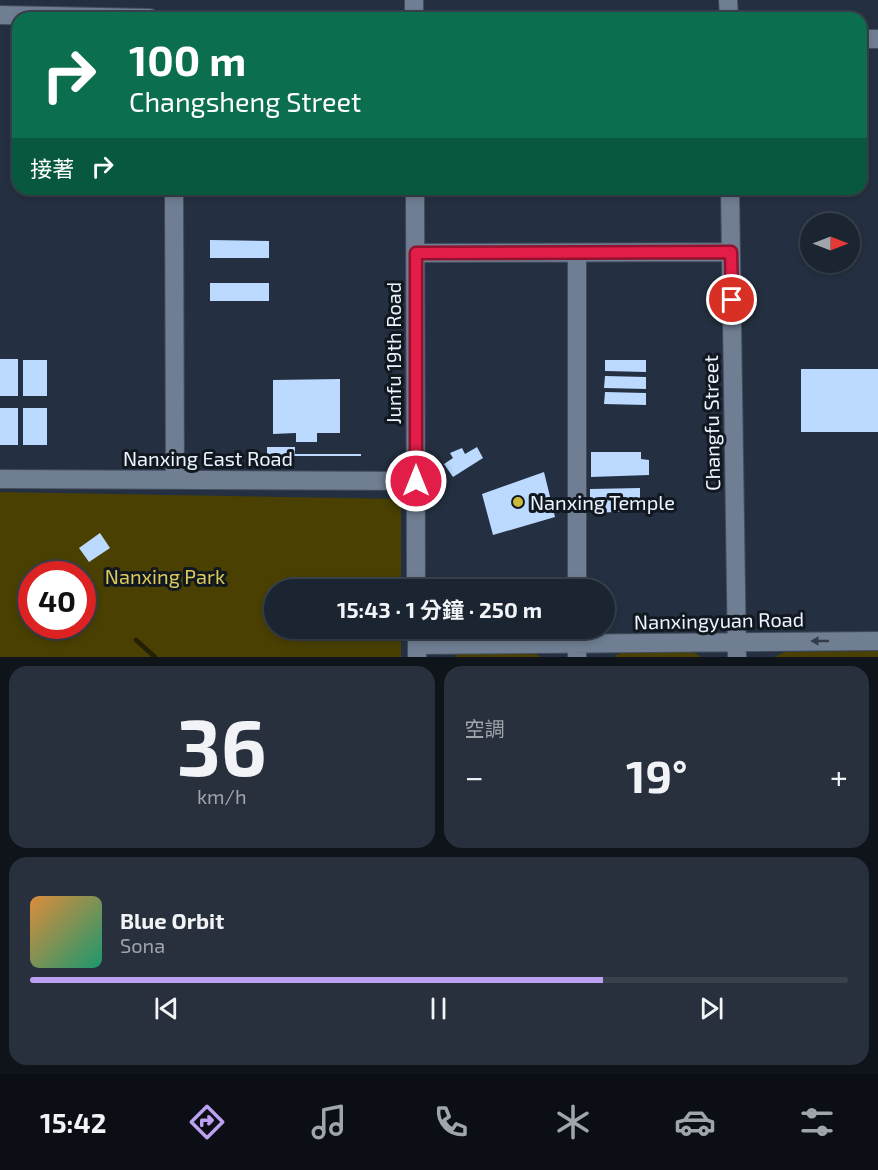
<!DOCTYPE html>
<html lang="zh-TW">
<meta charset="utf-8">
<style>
body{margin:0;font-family:"Exo 2","Noto Sans TC",sans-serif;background:#28303d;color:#f1f3f6;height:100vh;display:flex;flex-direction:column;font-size:22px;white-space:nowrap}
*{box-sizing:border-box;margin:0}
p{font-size:20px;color:#a0a4ab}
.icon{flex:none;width:33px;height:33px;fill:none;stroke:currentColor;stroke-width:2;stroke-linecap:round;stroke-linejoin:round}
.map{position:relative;height:657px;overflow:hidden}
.side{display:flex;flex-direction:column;gap:9px;padding:9px;background:#0f141b;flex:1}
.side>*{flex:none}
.banner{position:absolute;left:12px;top:12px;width:855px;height:183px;border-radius:18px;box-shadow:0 3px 9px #0003,0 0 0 2px #39414d;background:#0b6e4f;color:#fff;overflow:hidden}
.needle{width:39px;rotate:90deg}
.controls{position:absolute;left:800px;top:213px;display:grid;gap:12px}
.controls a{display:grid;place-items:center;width:60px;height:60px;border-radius:50%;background:#1b2431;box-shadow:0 3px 9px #0003,0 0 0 2px #39414d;font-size:30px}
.speed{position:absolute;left:18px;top:561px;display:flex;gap:12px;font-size:30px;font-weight:700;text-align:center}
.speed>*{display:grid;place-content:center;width:78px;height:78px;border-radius:50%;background:#1b2431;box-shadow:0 3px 9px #0003,0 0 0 2px #39414d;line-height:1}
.speed .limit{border:9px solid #d22;background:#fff;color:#111}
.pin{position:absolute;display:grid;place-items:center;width:51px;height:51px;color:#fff;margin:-26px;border:3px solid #fff;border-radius:50%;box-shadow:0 2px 6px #0007}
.me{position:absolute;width:66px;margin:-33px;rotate:0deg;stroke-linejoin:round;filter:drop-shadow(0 0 4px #0008)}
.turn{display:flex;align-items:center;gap:21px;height:126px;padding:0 18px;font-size:27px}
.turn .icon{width:78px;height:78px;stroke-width:2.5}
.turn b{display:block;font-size:42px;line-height:51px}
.then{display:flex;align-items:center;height:57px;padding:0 18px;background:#0003;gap:12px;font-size:22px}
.big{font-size:45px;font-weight:700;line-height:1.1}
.side .tile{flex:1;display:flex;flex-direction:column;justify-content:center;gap:9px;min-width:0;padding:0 21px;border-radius:18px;background:#28303d}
.side .dial{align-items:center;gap:0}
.dial b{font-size:78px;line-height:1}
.song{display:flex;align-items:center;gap:18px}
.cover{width:72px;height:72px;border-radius:9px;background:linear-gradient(135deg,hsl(30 70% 55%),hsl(160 70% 35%))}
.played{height:6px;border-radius:3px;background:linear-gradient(90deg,#bca0f2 70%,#39414d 70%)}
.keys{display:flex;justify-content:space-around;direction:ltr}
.heat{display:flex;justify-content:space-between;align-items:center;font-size:33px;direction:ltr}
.side .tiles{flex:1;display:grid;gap:9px;grid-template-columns:1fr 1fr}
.tile:last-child{grid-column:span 2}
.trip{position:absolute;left:264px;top:579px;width:351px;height:60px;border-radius:30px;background:#1b2431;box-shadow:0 3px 9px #0003,0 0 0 2px #39414d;font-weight:700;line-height:60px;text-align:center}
.tab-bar{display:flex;height:96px;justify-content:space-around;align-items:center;background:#0b0e14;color:#a0a4ab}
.tab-bar .icon{width:42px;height:42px}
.tab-bar .on{color:#bca0f2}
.tab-bar b{font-size:27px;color:#f1f3f6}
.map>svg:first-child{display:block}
</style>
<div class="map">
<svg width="878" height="657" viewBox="0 0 878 657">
<rect width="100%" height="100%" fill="#243041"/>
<!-- green -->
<path fill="#494002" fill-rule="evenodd" d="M 0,492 L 401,499 L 401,589 L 274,590 L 274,628 L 401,629 L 401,657 L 0,657 ZM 32,574 L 82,574 L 82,626 L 32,626 Z
M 466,651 L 531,651 L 541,657 L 455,657 L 456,655 Z
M 626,651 L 692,651 L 701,657 L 615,657 L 616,655 Z
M 878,651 L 878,657 L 774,657 L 785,652 Z"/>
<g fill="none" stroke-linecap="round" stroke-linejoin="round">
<!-- stream -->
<path stroke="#242006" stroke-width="4.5" d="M 136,640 L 155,657"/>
</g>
<!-- building -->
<path fill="#bcd9ff" d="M 210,240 L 269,241 L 269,258 L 210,258 Z
M 210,283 L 269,283 L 269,301 L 210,301 Z
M 0,359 L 18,359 L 18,396 L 0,396 Z
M 23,360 L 47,360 L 47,396 L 23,396 Z
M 605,360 L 646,360 L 646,372 L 605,371 Z
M 801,369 L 878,369 L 878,432 L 801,432 Z
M 605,376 L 646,377 L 646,389 L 604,388 Z
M 340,379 L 340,433 L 317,433 L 317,442 L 296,442 L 296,433 L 273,434 L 273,380 Z
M 605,392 L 646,393 L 646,405 L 604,404 Z
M 0,408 L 18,408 L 18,445 L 0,445 Z
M 23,408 L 47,408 L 47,445 L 23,445 Z
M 267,447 L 295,447 L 295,454 L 361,454 L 361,456 L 267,456 Z
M 477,447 L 483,458 L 453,477 L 444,464 L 453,458 L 450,453 L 462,448 L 465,454 Z
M 591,452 L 641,452 L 641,459 L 649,460 L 649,475 L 591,477 Z
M 544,472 L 555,517 L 493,535 L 482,494 Z
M 640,488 L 640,511 L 590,513 L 590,489 Z
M 100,533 L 110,548 L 89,562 L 79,548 Z"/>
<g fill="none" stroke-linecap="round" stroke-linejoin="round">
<!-- street casing -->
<g stroke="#424d5c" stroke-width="20">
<path id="street" d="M 728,0 L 729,18
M 174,189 L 175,480
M 730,189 L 737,657
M 416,253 L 731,252
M 577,253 L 577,590
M 0,479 L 416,481
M 417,645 L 878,641
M 577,657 L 577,628"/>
</g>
<!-- secondary casing -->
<g stroke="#424d5c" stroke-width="20">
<path id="secondary" d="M 414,0 L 414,18
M 0,15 L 150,18
M 861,39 L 878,39
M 415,189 L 416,590
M 417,628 L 417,657"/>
</g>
<!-- street -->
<use href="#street" stroke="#6f7e92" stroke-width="18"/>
<!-- secondary -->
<use href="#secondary" stroke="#6f7e92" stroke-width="18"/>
</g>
<!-- one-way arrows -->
<defs><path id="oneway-solid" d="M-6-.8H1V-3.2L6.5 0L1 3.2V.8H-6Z" transform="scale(1.5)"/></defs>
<use fill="#333c48" href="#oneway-solid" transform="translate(820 641) rotate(180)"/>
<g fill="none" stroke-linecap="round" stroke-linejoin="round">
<!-- route casing -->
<g stroke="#92132f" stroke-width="15">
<path id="route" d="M 416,481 L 416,253 L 731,252 L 732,300"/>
</g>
<!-- route -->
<use href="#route" stroke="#e11d48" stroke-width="10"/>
</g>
<!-- markers -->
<circle fill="#ccb939" stroke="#121820" stroke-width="2" cx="518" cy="502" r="6"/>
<g text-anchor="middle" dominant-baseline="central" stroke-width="6" stroke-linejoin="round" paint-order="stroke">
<!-- street labels -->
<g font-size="20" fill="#ebf4ff" stroke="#121820">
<text transform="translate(393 353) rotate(-90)">Junfu 19th Road</text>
<text transform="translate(711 423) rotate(-91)">Changfu Street</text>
<text x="208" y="458">Nanxing East Road</text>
<text transform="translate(719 620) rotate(-1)">Nanxingyuan Road</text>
</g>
<!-- poi labels -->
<g font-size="20" fill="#ebf4ff" stroke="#121820" text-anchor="start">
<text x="530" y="502">Nanxing Temple</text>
</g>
<!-- park labels -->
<g font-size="20" fill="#dccb5b" stroke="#121820">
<text x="165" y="576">Nanxing Park</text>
</g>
</g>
</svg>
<div class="controls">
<a><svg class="needle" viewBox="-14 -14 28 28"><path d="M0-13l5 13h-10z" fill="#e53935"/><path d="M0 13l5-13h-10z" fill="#a0a4ab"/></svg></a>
</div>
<div class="speed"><div class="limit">40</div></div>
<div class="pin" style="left:732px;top:300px;background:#d93025"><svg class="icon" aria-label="arrive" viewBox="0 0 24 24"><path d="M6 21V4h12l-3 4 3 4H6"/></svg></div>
<svg class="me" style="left:416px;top:481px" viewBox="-20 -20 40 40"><circle r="17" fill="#e11d48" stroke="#fff" stroke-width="3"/><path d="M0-11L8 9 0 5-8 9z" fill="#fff"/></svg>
<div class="trip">15:43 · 1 分鐘 · 250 m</div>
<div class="banner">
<div class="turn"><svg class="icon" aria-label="right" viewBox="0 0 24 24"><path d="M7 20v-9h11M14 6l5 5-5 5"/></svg><div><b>100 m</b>Changsheng Street</div></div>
<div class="then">接著<svg class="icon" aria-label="right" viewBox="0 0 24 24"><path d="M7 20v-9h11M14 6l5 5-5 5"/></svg></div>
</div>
</div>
<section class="side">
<div class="tiles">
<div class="tile dial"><b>36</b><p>km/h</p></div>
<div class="tile"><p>空調</p>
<div class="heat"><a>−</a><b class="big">19°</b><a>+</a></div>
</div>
<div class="tile">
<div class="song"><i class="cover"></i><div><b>Blue Orbit</b><p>Sona</p></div></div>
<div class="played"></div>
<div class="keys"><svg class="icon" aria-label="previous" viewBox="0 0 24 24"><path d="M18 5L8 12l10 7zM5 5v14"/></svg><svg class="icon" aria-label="pause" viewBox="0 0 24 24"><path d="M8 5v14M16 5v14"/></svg><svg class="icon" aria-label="next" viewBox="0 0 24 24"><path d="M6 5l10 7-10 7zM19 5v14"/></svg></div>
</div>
</div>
</section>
<nav class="tab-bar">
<b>15:42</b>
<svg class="icon on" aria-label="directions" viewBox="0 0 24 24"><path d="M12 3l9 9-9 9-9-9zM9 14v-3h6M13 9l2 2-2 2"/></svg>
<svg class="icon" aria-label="music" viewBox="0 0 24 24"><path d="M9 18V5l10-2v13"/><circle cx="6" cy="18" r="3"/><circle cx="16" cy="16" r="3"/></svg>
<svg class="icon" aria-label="phone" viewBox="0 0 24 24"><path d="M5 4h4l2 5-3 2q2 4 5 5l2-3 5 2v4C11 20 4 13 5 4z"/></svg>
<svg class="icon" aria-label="climate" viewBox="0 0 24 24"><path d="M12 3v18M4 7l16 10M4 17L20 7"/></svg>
<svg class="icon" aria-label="car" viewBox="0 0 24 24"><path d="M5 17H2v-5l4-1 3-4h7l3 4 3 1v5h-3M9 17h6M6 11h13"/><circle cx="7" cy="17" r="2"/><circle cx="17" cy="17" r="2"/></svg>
<svg class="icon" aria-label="filters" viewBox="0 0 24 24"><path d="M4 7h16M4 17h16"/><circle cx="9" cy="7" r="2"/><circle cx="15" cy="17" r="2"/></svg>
</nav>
